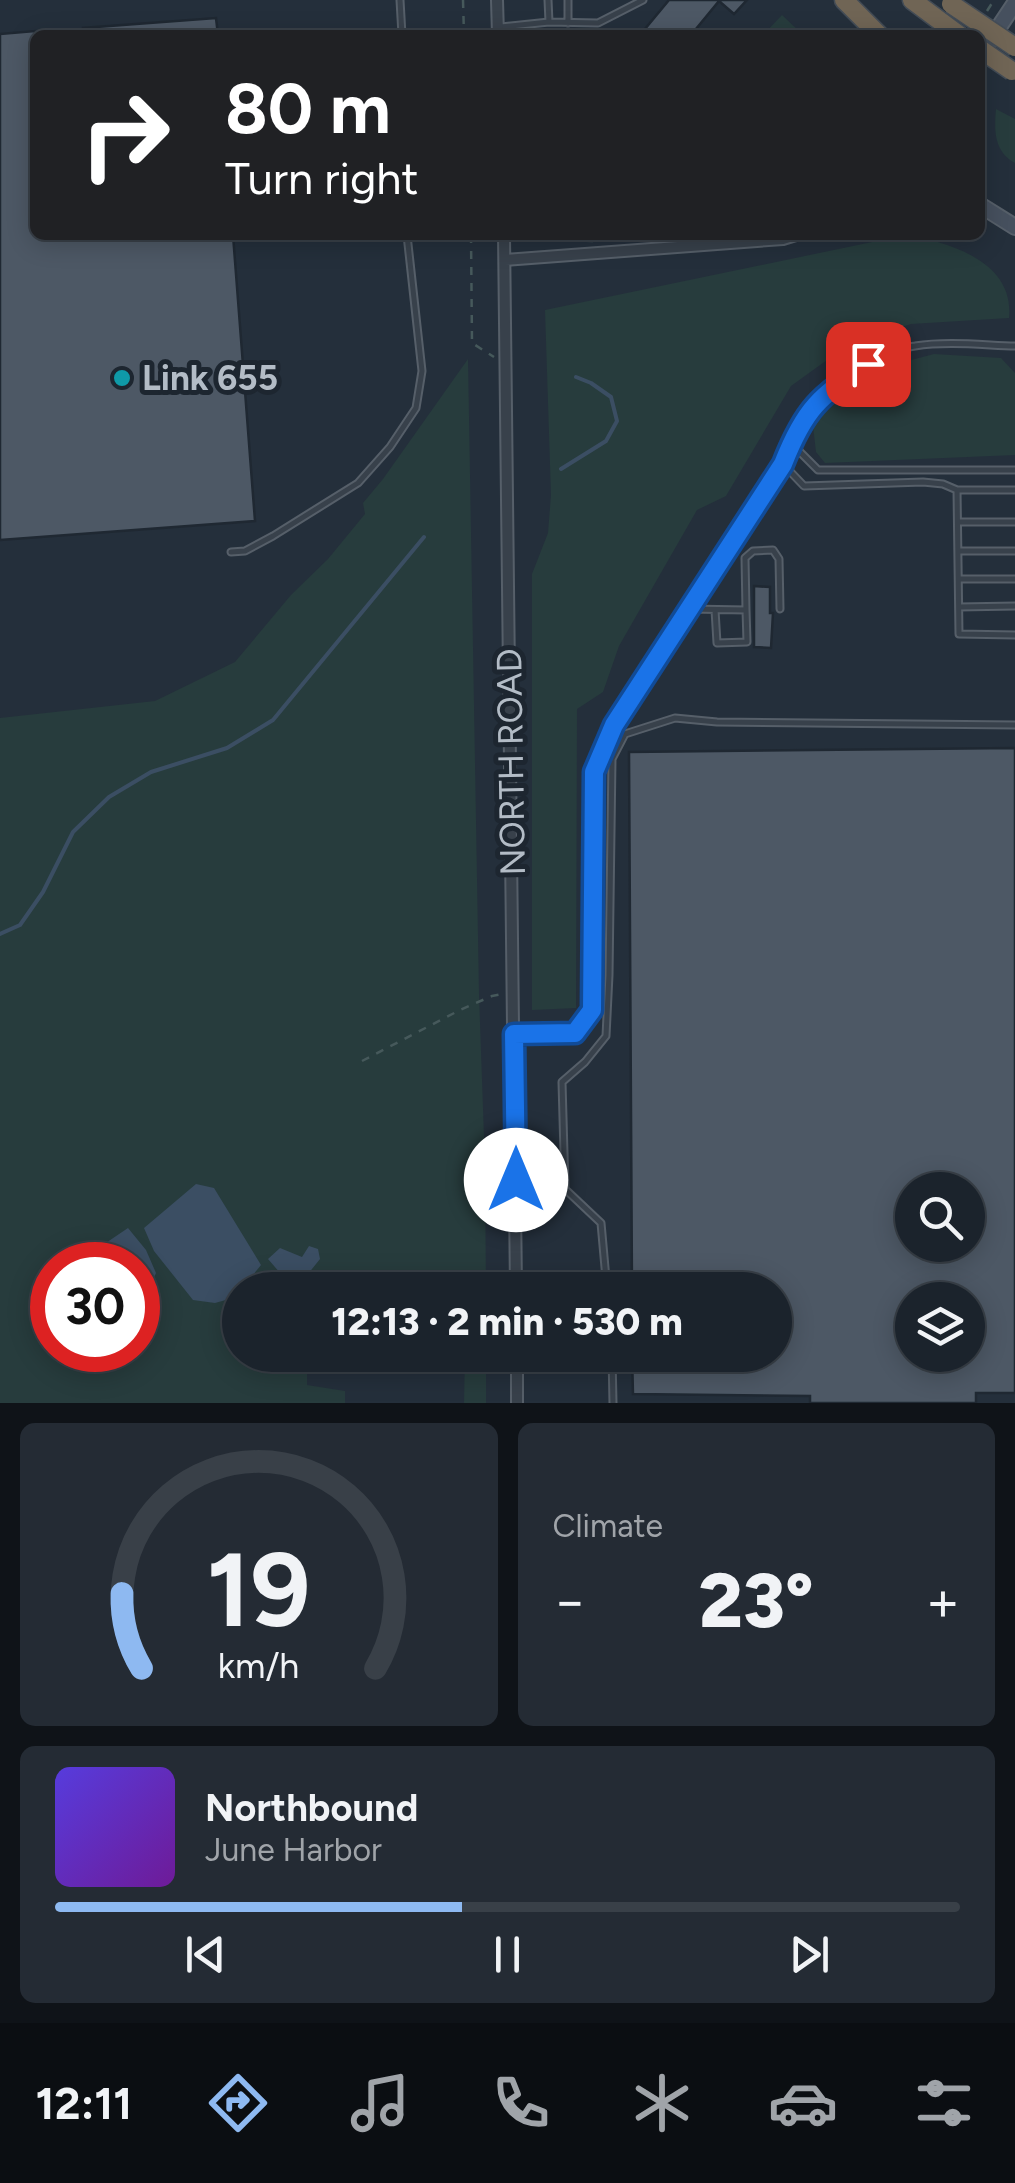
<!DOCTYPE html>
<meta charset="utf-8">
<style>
body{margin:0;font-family:Figtree,sans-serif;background:#242b34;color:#f1f3f6;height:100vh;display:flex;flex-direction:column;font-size:38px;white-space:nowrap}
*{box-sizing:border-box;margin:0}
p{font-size:32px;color:#a0a4a9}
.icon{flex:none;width:55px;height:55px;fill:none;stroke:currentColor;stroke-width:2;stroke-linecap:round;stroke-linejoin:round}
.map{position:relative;height:1403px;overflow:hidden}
.details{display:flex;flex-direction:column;gap:20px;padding:20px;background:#0f1318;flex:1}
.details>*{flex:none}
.guide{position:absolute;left:30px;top:30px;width:955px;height:210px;border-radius:15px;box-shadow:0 5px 25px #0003,0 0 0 2px #394048;background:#202124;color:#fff;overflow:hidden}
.fabs{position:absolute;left:895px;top:1172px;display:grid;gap:20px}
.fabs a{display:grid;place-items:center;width:90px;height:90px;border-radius:50%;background:#1b232c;box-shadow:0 5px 25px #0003,0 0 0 2px #394048;font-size:50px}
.speed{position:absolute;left:30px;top:1242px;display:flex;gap:20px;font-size:50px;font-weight:700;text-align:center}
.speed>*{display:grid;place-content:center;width:130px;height:130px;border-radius:50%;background:#1b232c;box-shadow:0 5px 25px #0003,0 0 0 2px #394048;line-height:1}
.speed .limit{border:15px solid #d22;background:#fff;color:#111}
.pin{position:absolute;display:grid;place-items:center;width:85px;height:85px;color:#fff;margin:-42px;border-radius:20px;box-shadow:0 5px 15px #0006}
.me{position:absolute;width:110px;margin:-55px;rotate:0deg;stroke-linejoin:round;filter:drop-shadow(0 0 8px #0008)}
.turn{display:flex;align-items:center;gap:35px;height:210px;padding:0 30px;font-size:45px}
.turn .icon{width:130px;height:130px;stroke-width:2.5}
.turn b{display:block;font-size:70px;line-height:85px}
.big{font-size:75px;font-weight:800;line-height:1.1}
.details .card{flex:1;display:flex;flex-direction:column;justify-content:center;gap:15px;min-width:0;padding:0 35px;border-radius:15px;background:#242b34}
.details .dial{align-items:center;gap:0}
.dial svg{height:260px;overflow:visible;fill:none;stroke:#394048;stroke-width:7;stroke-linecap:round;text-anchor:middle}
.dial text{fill:#f1f3f6;stroke:none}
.song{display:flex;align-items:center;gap:30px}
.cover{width:120px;height:120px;border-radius:15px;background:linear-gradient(135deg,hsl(250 70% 55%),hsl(280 70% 35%))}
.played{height:10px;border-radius:5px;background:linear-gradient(90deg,#8eb9f1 45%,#394048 45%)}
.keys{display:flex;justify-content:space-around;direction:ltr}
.heat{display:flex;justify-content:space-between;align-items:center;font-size:55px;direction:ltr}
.details .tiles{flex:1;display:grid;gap:20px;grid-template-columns:1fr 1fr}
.card:last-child{grid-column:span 2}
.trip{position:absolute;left:222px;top:1272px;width:570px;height:100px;border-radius:50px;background:#1b232c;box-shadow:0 5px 25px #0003,0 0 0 2px #394048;font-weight:800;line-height:100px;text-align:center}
.dock{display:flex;height:160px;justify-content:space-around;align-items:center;background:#0b0e12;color:#a0a4a9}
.dock .icon{width:70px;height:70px}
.dock .on{color:#8eb9f1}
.dock b{font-size:45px;color:#f1f3f6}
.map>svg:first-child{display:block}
</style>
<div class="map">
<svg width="1015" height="1403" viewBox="0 0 1015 1403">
<rect width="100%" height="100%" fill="#242f3b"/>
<!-- green -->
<path fill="#273c3d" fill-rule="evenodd" d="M 782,15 L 803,35 L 763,35 Z
M 996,109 L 1015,119 L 1015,163 C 994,152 994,130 996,109 Z
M 906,235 C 946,242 1015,260 1009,318 L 911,324 L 858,341 L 827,360 L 791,386 L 726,496 L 697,510 L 619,646 L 603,692 L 577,709 L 576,1008 L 532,1010 L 532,574 L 548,533 L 551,495 L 545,310 Z
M 934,354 L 1001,358 L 1015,373 L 1015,455 L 825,463 L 816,452 L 813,426 L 841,395 L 877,369 Z
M 468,359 L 479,994 L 485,1165 L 486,1290 L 240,1290 L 240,1355 L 317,1355 L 307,1364 L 307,1385 L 345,1391 L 345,1403 L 0,1403 L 0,718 L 155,701 L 235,662 L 291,595 L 328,559 L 365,514 L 363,503 L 383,479 ZM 52,1265 L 138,1265 L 138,1350 L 52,1350 Z
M 465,1355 L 486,1355 L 486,1403 L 464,1403 Z"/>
<!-- water -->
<path fill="#3b4e63" d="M 196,1184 L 214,1188 L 261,1265 L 248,1281 L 247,1290 L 240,1290 L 240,1296 L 215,1303 L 193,1300 L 154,1251 L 144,1228 Z
M 128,1228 L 146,1250 L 156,1273 L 138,1314 L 138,1265 L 90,1265 L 88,1255 Z
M 309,1246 L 318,1249 L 320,1259 L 304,1279 L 294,1279 L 291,1271 L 281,1274 L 268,1259 L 280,1248 L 302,1257 Z"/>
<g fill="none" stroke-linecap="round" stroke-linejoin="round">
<!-- stream -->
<path stroke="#3b4e63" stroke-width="4" d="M 827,35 L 829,34
M 561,469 L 606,441 L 617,421 L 611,397 L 591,383 L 576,377
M 0,934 L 20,925 L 43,892 L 73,832 L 109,797 L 151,772 L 227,748 L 273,720 L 424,537"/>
</g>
<!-- building -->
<path fill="#4d5865" stroke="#1f2832" stroke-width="2.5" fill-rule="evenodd" d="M 669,0 L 747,0 L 734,14 L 719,1 L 691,35 L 640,35 Z
M 216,18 L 218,35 L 83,35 L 83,28 Z
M 35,31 L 35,235 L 233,235 L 255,521 L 0,540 L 0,34 Z
M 754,586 L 770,587 L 770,613 L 773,613 L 771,648 L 754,647 Z
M 1015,748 L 1015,1393 L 976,1393 L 976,1403 L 810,1403 L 810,1396 L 633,1394 L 632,1355 L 775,1355 L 775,1290 L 632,1290 L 629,752 ZM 912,1190 L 968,1190 L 968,1245 L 912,1245 ZM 912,1300 L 968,1300 L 968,1355 L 912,1355 Z"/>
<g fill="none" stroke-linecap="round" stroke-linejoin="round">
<!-- lane casing -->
<g stroke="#565f69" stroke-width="9">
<path id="lane" d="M 400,0 L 402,35
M 548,0 L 549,22
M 568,23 L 568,0
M 501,27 L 549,22 L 598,23 L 643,0
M 1015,346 C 982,345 947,341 915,346 C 875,351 816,394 797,428 C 791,439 787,452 783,464 L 804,486 L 923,482 L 943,484 L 957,490 L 959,634 L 1015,635
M 793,440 L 800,452 L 818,470 L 1015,470
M 957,490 L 1015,490
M 959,522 L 1015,522
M 959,551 L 1015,551
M 231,552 L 245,551 L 273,536 L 358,483 L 390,447 L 416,408 L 422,371 L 407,235
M 959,579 L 1015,579
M 959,607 L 1015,606
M 689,609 L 746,610 L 745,558 L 753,551 L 773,550 L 779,559 L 780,609
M 715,610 L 717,643 L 747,642 L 746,610
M 516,1034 L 575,1033 L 591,1009 L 595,773 L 614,725 L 783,464
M 607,1290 L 601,1223 L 565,1189 L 562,1082 L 585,1062 L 606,1036 L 609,975 L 612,759 L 625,734 L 675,718 L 717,722 L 1015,725
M 612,1355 L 613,1403"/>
</g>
<!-- street casing -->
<g stroke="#565f69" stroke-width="14">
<path id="street" d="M 497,0 L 498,35
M 504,235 L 516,1290
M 505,260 L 783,239 L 796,235
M 517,1355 L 517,1403"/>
</g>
<!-- secondary casing -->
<g stroke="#565f69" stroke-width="18">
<path id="secondary" d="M 991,39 L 1015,3
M 980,205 L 1015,227"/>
</g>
<!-- highway casing -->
<g stroke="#434c56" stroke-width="21">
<path id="highway" d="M 844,0 L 879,35
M 912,0 L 959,35"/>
</g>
<!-- path -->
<path stroke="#46595b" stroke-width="2.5" stroke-dasharray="8 8" stroke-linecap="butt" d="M 463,0 L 464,35
M 987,11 L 994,0
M 471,235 L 472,343 L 494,357
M 539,235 L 547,239 L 593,241
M 362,1061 L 460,1010 L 492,996 L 503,994"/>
<!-- lane -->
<use href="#lane" stroke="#38414b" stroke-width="5"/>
<!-- street -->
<use href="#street" stroke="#38414b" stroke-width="10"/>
<!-- secondary -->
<use href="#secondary" stroke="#46505e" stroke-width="14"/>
<!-- highway -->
<use href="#highway" stroke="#706555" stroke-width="18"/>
<!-- highway-bridge casing -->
<g stroke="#434c56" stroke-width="21" stroke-linecap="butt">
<path id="highway-bridge" d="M 951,4 L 1015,47
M 980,49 L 1012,71"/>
</g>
<!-- highway-bridge -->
<use href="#highway-bridge" stroke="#706555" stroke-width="18"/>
</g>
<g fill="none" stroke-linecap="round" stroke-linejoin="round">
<!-- route casing -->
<g stroke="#114b97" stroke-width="25">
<path id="route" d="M 516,1180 L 514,1034 L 575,1033 L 592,1010 L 594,772 L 614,725 L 783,464 C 805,408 819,397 868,364"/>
</g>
<!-- route -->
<use href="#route" stroke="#1a73e8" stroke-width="18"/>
</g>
<!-- markers -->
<circle fill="#0f9aa8" stroke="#1d2630" stroke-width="4" cx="122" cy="378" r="10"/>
<g text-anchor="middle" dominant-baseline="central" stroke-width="10" stroke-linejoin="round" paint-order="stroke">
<!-- poi labels -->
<g font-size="35" font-weight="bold" fill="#b3bcc6" stroke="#1d2630" text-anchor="start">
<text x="142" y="378">Link 655</text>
</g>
<!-- street labels -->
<g font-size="35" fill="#b3bcc6" stroke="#1d2630">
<text transform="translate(511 762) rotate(-91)">NORTH ROAD</text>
</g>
</g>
</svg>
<div class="fabs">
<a><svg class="icon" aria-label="search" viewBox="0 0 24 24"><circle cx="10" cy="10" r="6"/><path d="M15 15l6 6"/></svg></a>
<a><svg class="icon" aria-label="layers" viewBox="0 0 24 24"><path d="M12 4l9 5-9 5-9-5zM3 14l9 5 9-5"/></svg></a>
</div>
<div class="speed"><div class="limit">30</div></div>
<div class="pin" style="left:868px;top:364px;background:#d93025"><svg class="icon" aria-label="arrive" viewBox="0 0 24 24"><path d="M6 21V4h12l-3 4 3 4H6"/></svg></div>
<svg class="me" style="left:516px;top:1180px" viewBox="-20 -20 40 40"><circle r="19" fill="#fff"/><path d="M0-13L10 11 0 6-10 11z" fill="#1a73e8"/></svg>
<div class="trip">12:13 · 2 min · 530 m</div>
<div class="guide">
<div class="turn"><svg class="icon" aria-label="right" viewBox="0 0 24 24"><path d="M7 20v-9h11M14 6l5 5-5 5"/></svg><div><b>80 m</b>Turn right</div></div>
</div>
</div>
<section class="details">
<div class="tiles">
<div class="card dial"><svg viewBox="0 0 100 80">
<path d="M14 69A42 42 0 1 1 86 69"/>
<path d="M14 69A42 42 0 0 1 8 46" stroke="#8eb9f1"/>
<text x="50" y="56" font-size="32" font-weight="700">19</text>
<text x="50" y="72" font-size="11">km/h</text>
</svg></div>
<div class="card"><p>Climate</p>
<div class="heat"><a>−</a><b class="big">23°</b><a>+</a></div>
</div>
<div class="card">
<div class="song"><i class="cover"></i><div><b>Northbound</b><p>June Harbor</p></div></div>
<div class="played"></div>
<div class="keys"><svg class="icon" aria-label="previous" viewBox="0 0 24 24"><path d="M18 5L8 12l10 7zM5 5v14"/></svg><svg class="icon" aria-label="pause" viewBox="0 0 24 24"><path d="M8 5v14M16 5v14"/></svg><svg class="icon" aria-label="next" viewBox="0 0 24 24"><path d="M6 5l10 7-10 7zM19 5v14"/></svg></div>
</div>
</div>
</section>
<nav class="dock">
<b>12:11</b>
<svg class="icon on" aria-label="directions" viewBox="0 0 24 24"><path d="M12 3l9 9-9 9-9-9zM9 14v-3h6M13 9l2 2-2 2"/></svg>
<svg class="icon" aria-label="music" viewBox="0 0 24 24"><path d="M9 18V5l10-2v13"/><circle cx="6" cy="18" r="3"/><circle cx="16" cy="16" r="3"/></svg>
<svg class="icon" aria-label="phone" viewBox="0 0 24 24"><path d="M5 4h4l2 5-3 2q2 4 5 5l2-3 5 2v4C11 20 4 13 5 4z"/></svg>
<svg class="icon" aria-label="climate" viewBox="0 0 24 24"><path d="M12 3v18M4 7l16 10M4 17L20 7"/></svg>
<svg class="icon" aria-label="car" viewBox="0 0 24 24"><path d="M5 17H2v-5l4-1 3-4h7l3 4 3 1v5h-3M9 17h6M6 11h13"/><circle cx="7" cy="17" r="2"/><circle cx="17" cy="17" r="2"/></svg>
<svg class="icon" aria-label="filters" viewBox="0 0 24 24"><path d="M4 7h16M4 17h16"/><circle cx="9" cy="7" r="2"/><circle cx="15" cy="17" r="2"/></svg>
</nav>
